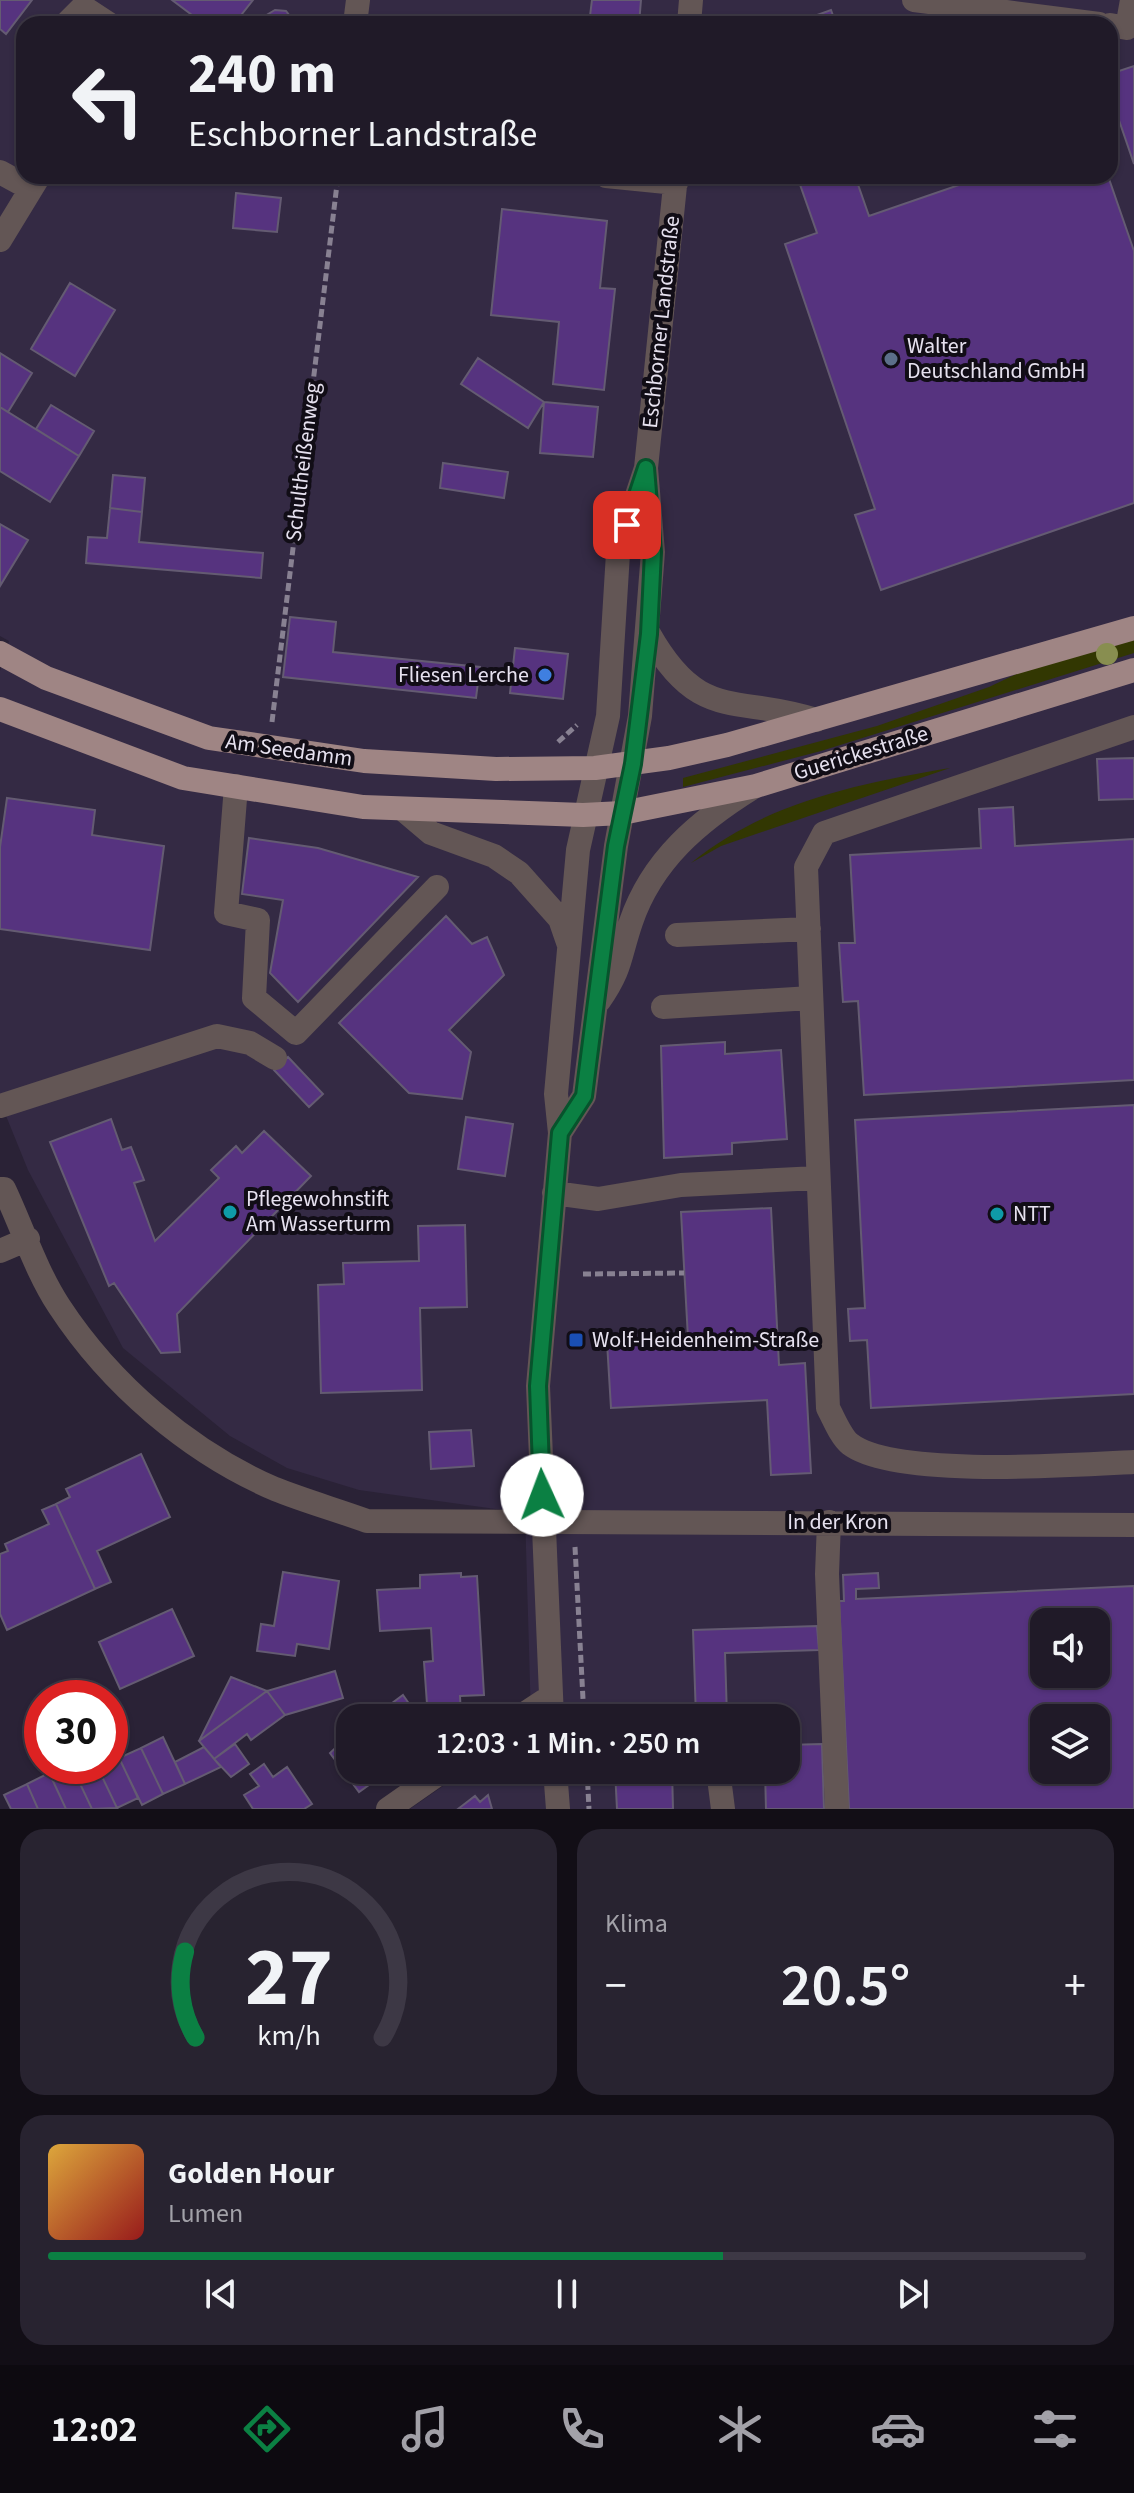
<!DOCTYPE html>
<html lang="de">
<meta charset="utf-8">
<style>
body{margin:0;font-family:"Source Sans 3",sans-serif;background:#282330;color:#f1f3f6;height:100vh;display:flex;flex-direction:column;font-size:30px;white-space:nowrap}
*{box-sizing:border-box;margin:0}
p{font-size:26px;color:#a2a1a8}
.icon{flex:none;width:44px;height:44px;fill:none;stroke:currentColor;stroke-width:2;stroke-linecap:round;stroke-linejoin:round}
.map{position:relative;height:1809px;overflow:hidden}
.details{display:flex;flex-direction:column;gap:20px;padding:20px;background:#120e16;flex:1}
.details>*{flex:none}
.banner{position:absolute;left:16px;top:16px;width:1102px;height:168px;border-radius:24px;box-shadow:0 2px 6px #0004,0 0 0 2px #3d3845;background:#201a28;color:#f1f3f6;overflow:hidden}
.buttons{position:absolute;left:1030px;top:1608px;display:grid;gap:16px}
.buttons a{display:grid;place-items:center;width:80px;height:80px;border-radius:16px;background:#201a28;box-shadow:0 2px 6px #0004,0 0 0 2px #3d3845;font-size:40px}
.speed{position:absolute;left:24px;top:1680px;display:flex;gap:16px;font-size:40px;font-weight:700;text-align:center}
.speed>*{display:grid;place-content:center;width:104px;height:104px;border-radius:50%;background:#201a28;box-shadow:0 2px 6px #0004,0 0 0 2px #3d3845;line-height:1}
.speed .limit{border:12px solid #d22;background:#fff;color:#111}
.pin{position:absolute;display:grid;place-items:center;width:68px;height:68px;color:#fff;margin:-34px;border-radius:16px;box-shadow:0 4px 12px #0006}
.me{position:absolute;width:88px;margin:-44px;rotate:358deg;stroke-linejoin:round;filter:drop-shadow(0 0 6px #0008)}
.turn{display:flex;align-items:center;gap:28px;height:168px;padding:0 40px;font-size:36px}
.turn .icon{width:104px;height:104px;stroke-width:2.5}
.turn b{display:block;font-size:56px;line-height:68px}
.big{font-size:60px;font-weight:600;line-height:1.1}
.details .widget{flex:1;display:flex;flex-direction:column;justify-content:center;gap:12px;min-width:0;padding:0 28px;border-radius:24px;background:#282330}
.details .dial{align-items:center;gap:0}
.dial svg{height:208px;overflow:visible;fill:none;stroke:#3d3845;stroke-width:7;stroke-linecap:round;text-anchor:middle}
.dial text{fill:#f1f3f6;stroke:none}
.song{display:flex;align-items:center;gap:24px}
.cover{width:96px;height:96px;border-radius:12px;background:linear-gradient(135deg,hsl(40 70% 55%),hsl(0 70% 35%))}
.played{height:8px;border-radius:4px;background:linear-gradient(90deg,#0b8043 65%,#3d3845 65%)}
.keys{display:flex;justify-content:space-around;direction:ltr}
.heat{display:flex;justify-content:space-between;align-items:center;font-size:44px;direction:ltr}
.details .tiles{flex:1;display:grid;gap:20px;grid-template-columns:1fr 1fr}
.widget:last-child{grid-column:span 2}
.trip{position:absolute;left:336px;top:1704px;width:464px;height:80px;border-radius:24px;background:#201a28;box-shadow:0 2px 6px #0004,0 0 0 2px #3d3845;font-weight:600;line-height:80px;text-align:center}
.tabs{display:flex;height:128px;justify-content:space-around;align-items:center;background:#0d0a10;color:#a2a1a8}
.tabs .icon{width:56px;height:56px}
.tabs .selected{color:#0b8043}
.tabs b{font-size:36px;color:#f1f3f6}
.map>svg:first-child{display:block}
</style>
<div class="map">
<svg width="1134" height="1809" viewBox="0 0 1134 1809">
<rect width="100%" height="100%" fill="#2a2236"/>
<!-- built -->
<path fill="#342a44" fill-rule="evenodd" d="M 0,0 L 1134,0 L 1134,1809 L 410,1809 L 466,1770 L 786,1770 L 786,1718 L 531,1718 L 525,1513 L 359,1490 L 287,1468 L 230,1436 L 123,1348 L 28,1170 L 0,1101 L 0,671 L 9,641 L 0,636 ZM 24,24 L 1110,24 L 1110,176 L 24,176 ZM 1044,1622 L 1096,1622 L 1096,1674 L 1044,1674 ZM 1044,1718 L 1096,1718 L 1096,1770 L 1044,1770 Z"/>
<!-- green -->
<path fill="#323702" d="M 1134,640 L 1134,653 L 821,751 L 683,787 L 683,778 L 877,726 L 989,687 L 1025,670 Z
M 950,768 L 721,846 L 691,863 C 766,802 857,784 950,768 Z"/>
<!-- building -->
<path fill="#56337f" stroke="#645b72" stroke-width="2" fill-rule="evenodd" d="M 0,0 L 32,0 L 6,34 L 0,29 Z
M 172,0 L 253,0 L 234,24 L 204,24 Z
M 592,0 L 641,0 L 639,24 L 589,24 Z
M 275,10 L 286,11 L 296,24 L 261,24 L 265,16 Z
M 831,10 L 836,24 L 792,24 Z
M 1134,66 L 1134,164 L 1110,94 L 1110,74 Z
M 797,176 L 855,176 L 869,216 L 985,176 L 1108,176 L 1134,251 L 1134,503 L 881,590 L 855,515 L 875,509 L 785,244 L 817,233 Z
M 236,193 L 281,198 L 277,232 L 233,228 Z
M 502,209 L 607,221 L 600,288 L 615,289 L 604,390 L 553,384 L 559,322 L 491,315 Z
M 70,283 L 115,310 L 75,376 L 31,349 Z
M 0,353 L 32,373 L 8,412 L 0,407 Z
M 478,358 L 544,402 L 528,428 L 461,384 Z
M 544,402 L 598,407 L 593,457 L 540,453 Z
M 51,405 L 94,431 L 79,456 L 36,429 Z
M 0,407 L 79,456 L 50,502 L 0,471 Z
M 443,463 L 508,472 L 504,498 L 440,488 Z
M 113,475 L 145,478 L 142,512 L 110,508 Z
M 110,508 L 142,512 L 139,542 L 263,553 L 261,578 L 86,563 L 88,537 L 107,538 Z
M 0,524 L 28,540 L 0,586 Z
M 290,617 L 336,622 L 333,652 L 480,667 L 476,698 L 283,677 Z
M 515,648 L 568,654 L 563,699 L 510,693 Z
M 1134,758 L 1134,799 L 1099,800 L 1097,759 Z
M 7,798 L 95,810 L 92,835 L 164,846 L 150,950 L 0,929 L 0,847 Z
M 1013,807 L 1015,846 L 1134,839 L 1134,1080 L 864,1095 L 858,1001 L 843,1002 L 839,943 L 855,943 L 850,855 L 981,848 L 979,809 Z
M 249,838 L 318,848 L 418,877 L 298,1002 L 270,973 L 283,900 L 242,894 Z
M 446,916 L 472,944 L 487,937 L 504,975 L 449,1030 L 471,1052 L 462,1099 L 409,1093 L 339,1023 Z
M 725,1042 L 725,1054 L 781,1050 L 787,1139 L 732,1143 L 732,1154 L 664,1158 L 661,1046 Z
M 288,1057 L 323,1094 L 309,1107 L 274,1070 Z
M 1134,1105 L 1134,1394 L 871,1408 L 867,1340 L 850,1341 L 848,1309 L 865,1308 L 855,1120 Z
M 466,1117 L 513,1124 L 505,1176 L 458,1169 Z
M 111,1119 L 122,1150 L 131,1147 L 144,1180 L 134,1183 L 155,1241 L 219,1178 L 211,1170 L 236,1146 L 242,1153 L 264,1131 L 311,1176 L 177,1314 L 180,1352 L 161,1353 L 114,1283 L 109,1286 L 50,1142 Z
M 771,1208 L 779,1365 L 805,1363 L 811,1473 L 771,1475 L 767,1400 L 611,1408 L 607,1342 L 688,1338 L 681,1212 Z
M 465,1225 L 467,1307 L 420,1308 L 422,1390 L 321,1393 L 318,1285 L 344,1284 L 343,1263 L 419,1261 L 418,1226 Z
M 471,1430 L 474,1466 L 431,1469 L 429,1432 Z
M 141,1454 L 170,1517 L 97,1551 L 111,1582 L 95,1589 L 56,1504 L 70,1497 L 66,1489 Z
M 56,1504 L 95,1589 L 7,1630 L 0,1614 L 0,1554 L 8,1551 L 5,1544 L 49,1524 L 42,1510 Z
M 283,1572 L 339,1581 L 329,1649 L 297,1644 L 295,1656 L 257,1651 L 261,1624 L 274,1626 Z
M 461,1573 L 461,1577 L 477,1576 L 484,1695 L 460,1696 L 461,1716 L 428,1718 L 424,1662 L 433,1661 L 431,1628 L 380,1631 L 377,1590 L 420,1588 L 420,1575 Z
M 878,1573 L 879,1588 L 856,1589 L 856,1599 L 1134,1586 L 1134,1809 L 849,1809 L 839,1601 L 844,1601 L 843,1575 ZM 1044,1622 L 1096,1622 L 1096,1674 L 1044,1674 ZM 1044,1718 L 1096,1718 L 1096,1770 L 1044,1770 Z
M 172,1609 L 194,1656 L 120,1689 L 99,1642 Z
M 817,1626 L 819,1650 L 725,1653 L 727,1717 L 696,1717 L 693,1630 Z
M 335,1671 L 343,1698 L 285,1715 L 267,1691 Z
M 231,1677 L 267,1691 L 199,1741 Z
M 267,1691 L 285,1715 L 251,1740 L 247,1734 L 214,1759 L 199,1741 Z
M 403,1695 L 419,1718 L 372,1718 Z
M 350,1734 L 350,1770 L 390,1770 L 359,1792 L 330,1753 Z
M 163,1737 L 185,1784 L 163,1794 L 141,1748 Z
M 235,1744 L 249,1764 L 231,1777 L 214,1759 Z
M 822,1744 L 824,1809 L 766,1809 L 765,1770 L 786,1770 L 786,1745 Z
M 204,1747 L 221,1767 L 185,1784 L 175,1762 Z
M 141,1748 L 163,1794 L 142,1805 L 119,1758 Z
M 116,1751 L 138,1798 L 117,1808 L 97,1766 L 110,1766 L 110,1754 Z
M 264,1764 L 273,1777 L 287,1767 L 312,1804 L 304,1809 L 253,1809 L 244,1795 L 259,1786 L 250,1774 Z
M 85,1766 L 97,1766 L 117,1808 L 92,1809 L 74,1771 Z
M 615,1770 L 672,1770 L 673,1809 L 617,1809 Z
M 74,1771 L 92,1809 L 66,1809 L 53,1781 Z
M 49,1773 L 53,1781 L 66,1809 L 38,1809 L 27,1784 Z
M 27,1784 L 38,1809 L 11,1809 L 4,1795 Z
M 488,1795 L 492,1809 L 458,1809 L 475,1796 L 480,1802 Z"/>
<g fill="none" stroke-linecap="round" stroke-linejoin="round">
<!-- path -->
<path stroke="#888192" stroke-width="5" stroke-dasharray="8 4" stroke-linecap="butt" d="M 272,722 L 338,176
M 558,742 L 577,725
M 583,1274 L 684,1273
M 575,1547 L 584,1718
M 587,1770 L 589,1809"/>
<!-- minor -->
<path stroke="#635655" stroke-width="24" d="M 914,0 L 1099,24
M 66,24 L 83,7 L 109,24
M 355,24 L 358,0
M 689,24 L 691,0
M 1110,25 L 1127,28 L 1132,0
M 0,172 L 31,189
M 606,176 L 676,183
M 0,240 L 39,176
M 649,634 C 700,724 736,694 816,720
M 1134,727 L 824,833 L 806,867 L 828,1408 C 834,1419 841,1437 850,1444 C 894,1478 1075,1465 1134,1462
M 236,786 L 226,913 L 258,920 L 254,998 L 296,1033 L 437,887
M 405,811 L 431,833 L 494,856 L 519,873 L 560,919 L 569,945
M 677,935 L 809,929
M 599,1001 C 622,968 619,957 631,922 C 652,860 699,821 752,788
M 663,1007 L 811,998
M 0,1106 L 217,1036 L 250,1043 L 275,1058
M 560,1133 L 584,1096 L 616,846 L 640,716 L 653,552 L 646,468 L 676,176
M 0,1189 L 4,1189 C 22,1227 36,1271 59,1306 C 110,1384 189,1452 275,1489 C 305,1501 337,1510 367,1521 L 1134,1525
M 554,1193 L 598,1199 L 681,1185 L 817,1178
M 0,1251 L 28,1239
M 829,1522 L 827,1574 L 837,1809
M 518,1718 L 550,1697
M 552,1718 L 538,1386 L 560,1133 L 556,1094 L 578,850 L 608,716 L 618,553 L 646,468
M 555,1770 L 558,1809
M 718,1770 L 723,1809
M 388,1809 L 444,1770"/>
<!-- major -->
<path stroke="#9f8584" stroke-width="24" d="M 0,653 L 46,678 L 209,738 L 364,761 L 496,769 L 595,768 L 669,758 L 727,745 L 1134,628
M 0,709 L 183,778 L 363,807 L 583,815 L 622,813 L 756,786 L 1134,670"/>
</g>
<!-- trees -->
<circle fill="#888e50" cx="1107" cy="654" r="11"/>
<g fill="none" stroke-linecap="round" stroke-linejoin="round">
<!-- route casing -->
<g stroke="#07532c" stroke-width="20">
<path id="route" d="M 542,1495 L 538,1386 L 560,1133 L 584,1096 L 616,846 L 633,764 L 649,634 L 653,552 L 646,468 L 627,525"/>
</g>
<!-- route -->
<use href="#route" stroke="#0b8043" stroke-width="14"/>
</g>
<!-- markers -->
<circle fill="#5c6f8a" stroke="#110d16" stroke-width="3" cx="891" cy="359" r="8"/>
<circle fill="#3f7fe0" stroke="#110d16" stroke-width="3" cx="545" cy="675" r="8"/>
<g fill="#0f9aa8" stroke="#110d16" stroke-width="3">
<circle cx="230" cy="1212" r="8"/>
<circle cx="997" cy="1214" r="8"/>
</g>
<rect fill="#1a4fb4" stroke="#110d16" stroke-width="3" x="568" y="1332" width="16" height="16" rx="4"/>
<g text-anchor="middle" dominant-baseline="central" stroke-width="8" stroke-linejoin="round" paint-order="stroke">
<!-- street labels -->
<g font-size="22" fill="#e6e1ef" stroke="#110d16">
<text transform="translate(661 322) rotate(-84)">Eschborner Landstraße</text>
<text transform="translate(303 462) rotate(-83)">Schultheißenweg</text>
<text transform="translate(289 750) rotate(8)">Am Seedamm</text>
<text transform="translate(861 753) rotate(-17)">Guerickestraße</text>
<text x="838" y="1522">In der Kron</text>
</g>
<!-- poi labels -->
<g font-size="22" fill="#e6e1ef" stroke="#110d16" text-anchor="start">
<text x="907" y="346">Walter<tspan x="907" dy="25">Deutschland GmbH</tspan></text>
<text x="529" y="675" text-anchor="end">Fliesen Lerche</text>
<text x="246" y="1199">Pflegewohnstift<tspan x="246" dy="25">Am Wasserturm</tspan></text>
<text x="1013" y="1214">NTT</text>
<text x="592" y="1340">Wolf-Heidenheim-Straße</text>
</g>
</g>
</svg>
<div class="buttons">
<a><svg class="icon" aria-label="sound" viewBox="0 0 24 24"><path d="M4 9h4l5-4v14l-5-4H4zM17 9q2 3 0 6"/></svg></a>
<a><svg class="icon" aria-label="layers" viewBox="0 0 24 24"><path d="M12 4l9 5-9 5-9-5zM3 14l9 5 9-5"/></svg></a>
</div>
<div class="speed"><div class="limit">30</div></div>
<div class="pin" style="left:627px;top:525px;background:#d93025"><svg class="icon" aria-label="arrive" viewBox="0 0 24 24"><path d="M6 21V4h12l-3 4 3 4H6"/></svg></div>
<svg class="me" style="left:542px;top:1495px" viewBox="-20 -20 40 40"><circle r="19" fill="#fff"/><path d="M0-13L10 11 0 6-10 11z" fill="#0b8043"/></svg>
<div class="trip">12:03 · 1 Min. · 250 m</div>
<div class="banner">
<div class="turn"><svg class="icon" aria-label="left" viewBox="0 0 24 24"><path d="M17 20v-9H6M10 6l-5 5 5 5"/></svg><div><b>240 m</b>Eschborner Landstraße</div></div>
</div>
</div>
<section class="details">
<div class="tiles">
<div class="widget dial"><svg viewBox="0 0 100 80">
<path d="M14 69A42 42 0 1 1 86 69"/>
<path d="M14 69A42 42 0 0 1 10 36" stroke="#0b8043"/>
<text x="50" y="56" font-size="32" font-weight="700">27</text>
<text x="50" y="72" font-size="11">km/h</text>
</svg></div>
<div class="widget"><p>Klima</p>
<div class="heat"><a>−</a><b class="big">20.5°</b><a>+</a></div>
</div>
<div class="widget">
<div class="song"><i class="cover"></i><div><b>Golden Hour</b><p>Lumen</p></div></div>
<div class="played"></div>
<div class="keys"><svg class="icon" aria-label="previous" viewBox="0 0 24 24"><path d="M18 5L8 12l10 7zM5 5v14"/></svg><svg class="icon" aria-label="pause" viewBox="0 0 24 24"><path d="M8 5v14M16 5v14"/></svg><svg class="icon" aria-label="next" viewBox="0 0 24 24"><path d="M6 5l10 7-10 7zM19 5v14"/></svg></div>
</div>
</div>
</section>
<nav class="tabs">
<b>12:02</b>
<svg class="icon selected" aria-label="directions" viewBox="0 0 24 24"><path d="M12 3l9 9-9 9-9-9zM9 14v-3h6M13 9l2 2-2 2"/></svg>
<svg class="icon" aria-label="music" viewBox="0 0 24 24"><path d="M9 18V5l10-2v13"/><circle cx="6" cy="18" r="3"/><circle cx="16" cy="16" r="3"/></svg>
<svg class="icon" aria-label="phone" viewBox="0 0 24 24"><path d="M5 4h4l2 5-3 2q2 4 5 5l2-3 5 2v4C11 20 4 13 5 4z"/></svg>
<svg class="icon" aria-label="climate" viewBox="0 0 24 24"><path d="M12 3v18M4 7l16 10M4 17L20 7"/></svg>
<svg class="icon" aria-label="car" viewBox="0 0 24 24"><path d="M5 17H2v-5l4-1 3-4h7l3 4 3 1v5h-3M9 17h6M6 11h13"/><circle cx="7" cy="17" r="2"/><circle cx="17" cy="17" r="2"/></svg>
<svg class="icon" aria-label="filters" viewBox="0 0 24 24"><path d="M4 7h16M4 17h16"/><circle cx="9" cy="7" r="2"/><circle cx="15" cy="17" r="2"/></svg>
</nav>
